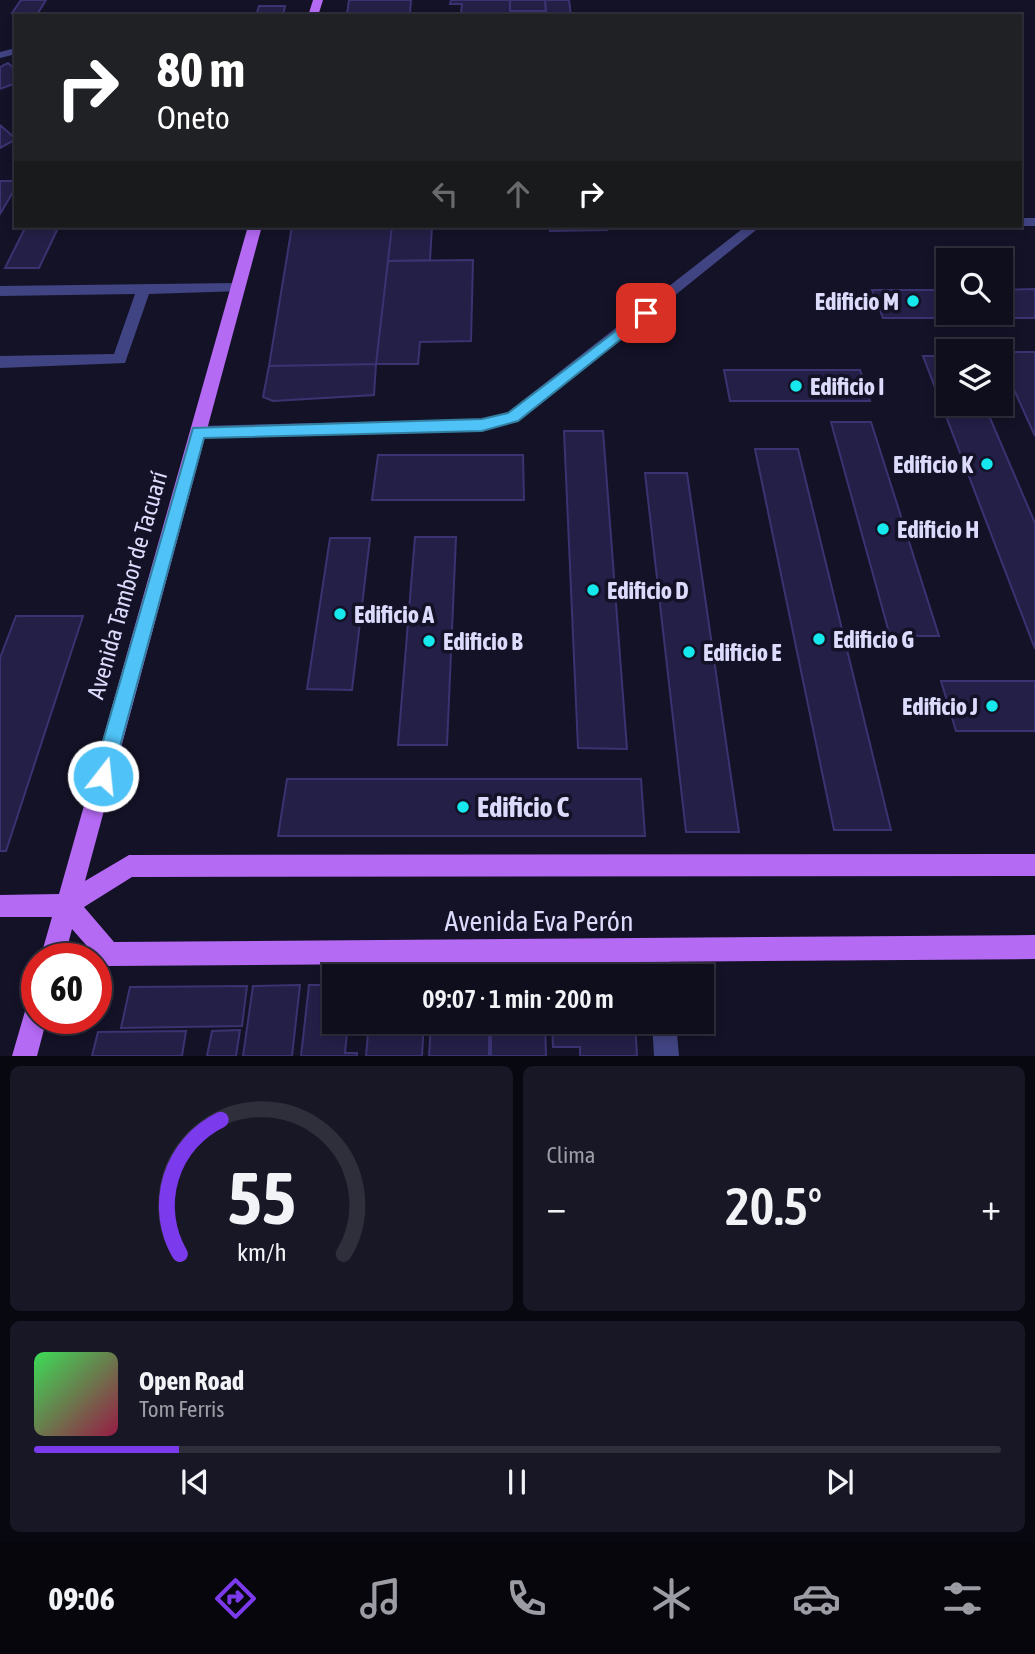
<!DOCTYPE html>
<html lang="es">
<meta charset="utf-8">
<style>
body{margin:0;font-family:"Asap Condensed",sans-serif;background:#181726;color:#f1f3f6;height:100vh;display:flex;flex-direction:column;font-size:26px;white-space:nowrap}
*{box-sizing:border-box;margin:0}
p{font-size:23px;color:#9b9ca4}
.icon{flex:none;width:38px;height:38px;fill:none;stroke:currentColor;stroke-width:2;stroke-linecap:round;stroke-linejoin:round}
.map{position:relative;height:1056px;overflow:hidden}
.sheet{display:flex;flex-direction:column;gap:10px;padding:10px;background:#080810;flex:1}
.sheet>*{flex:none}
.hud{position:absolute;left:14px;top:14px;width:1008px;height:214px;border-radius:0px;box-shadow:0 4px 10px #0003,0 0 0 2px #2f2e3b;background:#202124;color:#fff;overflow:hidden}
.controls{position:absolute;left:936px;top:248px;display:grid;gap:14px}
.controls a{display:grid;place-items:center;width:77px;height:77px;border-radius:0px;background:#0f0e1d;box-shadow:0 4px 10px #0003,0 0 0 2px #2f2e3b;font-size:35px}
.speed{position:absolute;left:21px;top:943px;display:flex;gap:14px;font-size:35px;font-weight:700;text-align:center}
.speed>*{display:grid;place-content:center;width:91px;height:91px;border-radius:50%;background:#0f0e1d;box-shadow:0 4px 10px #0003,0 0 0 2px #2f2e3b;line-height:1}
.speed .limit{border:10px solid #d22;background:#fff;color:#111}
.pin{position:absolute;display:grid;place-items:center;width:60px;height:60px;color:#fff;margin:-30px;border-radius:14px;box-shadow:0 4px 10px #0006}
.me{position:absolute;width:77px;margin:-38px;rotate:16deg;stroke-linejoin:round;filter:drop-shadow(0 0 5px #0008)}
.turn{display:flex;align-items:center;gap:24px;height:147px;padding:0 28px;font-size:32px}
.turn .icon{width:91px;height:91px;stroke-width:2.5}
.turn b{display:block;font-size:49px;line-height:60px}
.lanes{display:flex;align-items:center;height:66px;padding:0 28px;background:#0003;justify-content:center;gap:35px;direction:ltr}
.lanes .off{opacity:.35}
.big{font-size:52px;font-weight:600;line-height:1.1}
.sheet .card{flex:1;display:flex;flex-direction:column;justify-content:center;gap:10px;min-width:0;padding:0 24px;border-radius:10px;background:#181726}
.sheet .dial{align-items:center;gap:0}
.dial svg{height:182px;overflow:visible;fill:none;stroke:#2f2e3b;stroke-width:7;stroke-linecap:round;text-anchor:middle}
.dial text{fill:#f1f3f6;stroke:none}
.song{display:flex;align-items:center;gap:21px}
.cover{width:84px;height:84px;border-radius:10px;background:linear-gradient(135deg,hsl(130 70% 55%),hsl(340 70% 35%))}
.played{height:7px;border-radius:4px;background:linear-gradient(90deg,#7c3aed 15%,#2f2e3b 15%)}
.keys{display:flex;justify-content:space-around;direction:ltr}
.heat{display:flex;justify-content:space-between;align-items:center;font-size:38px;direction:ltr}
.sheet .tiles{flex:1;display:grid;gap:10px;grid-template-columns:1fr 1fr}
.card:last-child{grid-column:span 2}
.trip{position:absolute;left:322px;top:964px;width:392px;height:70px;border-radius:0px;background:#0f0e1d;box-shadow:0 4px 10px #0003,0 0 0 2px #2f2e3b;font-weight:600;line-height:70px;text-align:center}
.menu{display:flex;height:112px;justify-content:space-around;align-items:center;background:#06060c;color:#9b9ca4}
.menu .icon{width:49px;height:49px}
.menu .on{color:#7c3aed}
.menu b{font-size:32px;color:#f1f3f6}
.map>svg:first-child{display:block}
</style>
<div class="map">
<svg width="1035" height="1056" viewBox="0 0 1035 1056">
<rect width="100%" height="100%" fill="#141227"/>
<!-- building -->
<path fill="#241f47" stroke="#3a3371" stroke-width="2" d="M 21,0 L 46,0 L 38,13 L 12,13 Z
M 349,0 L 411,0 L 410,13 L 347,14 Z
M 451,0 L 510,0 L 510,13 L 461,13 L 462,4 L 450,4 Z
M 510,0 L 545,0 L 546,11 L 510,11 Z
M 545,0 L 569,0 L 571,16 L 546,16 Z
M 259,6 L 285,6 L 283,16 L 256,16 Z
M 8,63 L 16,70 L 16,83 L 0,89 L 0,67 Z
M 0,125 L 16,139 L 0,148 Z
M 0,181 L 16,181 L 16,187 L 0,214 Z
M 26,226 L 59,226 L 39,268 L 5,268 Z
M 292,226 L 392,226 L 376,364 L 269,366 Z
M 392,226 L 432,226 L 430,260 L 388,261 Z
M 550,226 L 606,226 L 607,230 L 550,231 Z
M 473,260 L 471,341 L 420,342 L 418,364 L 376,364 L 388,261 Z
M 1035,289 L 1035,318 L 883,318 L 872,290 L 948,290 L 948,313 L 1001,313 L 1001,290 Z
M 1001,352 L 1035,352 L 1035,436 L 1001,361 Z
M 923,356 L 948,356 L 948,404 L 984,404 L 1035,523 L 1035,649 Z
M 376,364 L 374,395 L 273,401 L 263,397 L 269,366 Z
M 724,370 L 860,370 L 870,401 L 730,401 Z
M 831,422 L 871,422 L 939,636 L 890,636 Z
M 564,431 L 603,431 L 627,749 L 578,748 Z
M 755,449 L 798,449 L 891,830 L 834,830 Z
M 378,455 L 523,455 L 524,500 L 372,500 Z
M 645,473 L 687,473 L 739,832 L 686,832 Z
M 415,537 L 456,537 L 447,745 L 398,745 Z
M 330,538 L 370,538 L 352,690 L 307,689 Z
M 16,616 L 83,616 L 6,851 L 0,851 L 0,658 Z
M 941,681 L 1035,681 L 1035,731 L 956,731 Z
M 287,779 L 641,779 L 645,836 L 278,836 Z
M 300,985 L 292,1056 L 243,1056 L 253,986 Z
M 309,985 L 334,985 L 334,1022 L 348,1022 L 345,1053 L 357,1053 L 357,1056 L 301,1056 Z
M 247,986 L 242,1026 L 121,1028 L 130,987 Z
M 369,1022 L 424,1022 L 422,1056 L 366,1056 Z
M 431,1022 L 489,1022 L 489,1056 L 429,1056 Z
M 491,1022 L 545,1022 L 546,1056 L 491,1056 Z
M 552,1022 L 635,1022 L 637,1056 L 580,1056 L 580,1047 L 553,1047 Z
M 240,1030 L 236,1056 L 207,1056 L 212,1031 Z
M 186,1031 L 182,1056 L 92,1056 L 98,1032 Z"/>
<g fill="none" stroke-linecap="round" stroke-linejoin="round">
<!-- minor -->
<path fill="#414482" fill-rule="evenodd" d="M 16,48 L 16,54 L 0,58 L 0,52 Z
M 1020,218 L 1035,218 L 1035,226 L 1018,226 Z
M 746,226 L 761,226 L 519,421 L 482,431 L 198,438 L 190,432 L 198,426 L 482,419 L 508,412 Z
M 238,283 L 245,288 L 243,291 L 149,294 L 125,363 L 0,368 L 0,356 L 114,354 L 135,294 L 0,296 L 0,286 Z
M 658,938 L 666,942 L 672,976 L 648,976 L 646,950 L 650,942 Z
M 652,1022 L 676,1022 L 679,1056 L 654,1056 Z"/>
<!-- major -->
<path fill="#b56af4" fill-rule="evenodd" d="M 313,0 L 323,0 L 318,16 L 308,16 Z
M 248,226 L 262,226 L 85,881 L 129,855 L 1035,854 L 1035,876 L 132,877 L 84,907 L 114,942 L 1035,935 L 1035,959 L 109,966 L 101,962 L 72,929 L 64,959 L 40,959 L 52,917 L 0,917 L 0,895 L 59,894 Z
M 37,998 L 37,1018 L 47,1018 L 37,1056 L 12,1056 L 28,1001 Z"/>
</g>
<!-- route -->
<path fill="#4fc3f7" stroke="#337fa1" stroke-width="2" d="M 646,308 L 652,313 L 650,316 L 518,421 L 482,431 L 204,438 L 112,776 L 109,783 L 103,786 L 96,783 L 93,776 L 193,428 L 482,419 L 508,413 Z"/>
<!-- markers -->
<g fill="#16e9ed" stroke="#141227" stroke-width="2.5">
<circle cx="913" cy="301" r="7"/>
<circle cx="796" cy="386" r="7"/>
<circle cx="987" cy="464" r="7"/>
<circle cx="883" cy="529" r="7"/>
<circle cx="593" cy="590" r="7"/>
<circle cx="340" cy="614" r="7"/>
<circle cx="819" cy="639" r="7"/>
<circle cx="429" cy="641" r="7"/>
<circle cx="689" cy="652" r="7"/>
<circle cx="992" cy="706" r="7"/>
<circle cx="463" cy="807" r="7"/>
</g>
<g text-anchor="middle" dominant-baseline="central" stroke-width="7" stroke-linejoin="round" paint-order="stroke">
<!-- poi labels -->
<g font-size="24" font-weight="bold" fill="#dcdbfc" stroke="#141227" text-anchor="start">
<text x="899" y="301" text-anchor="end">Edificio M</text>
<text x="810" y="386">Edificio I</text>
<text x="973" y="464" text-anchor="end">Edificio K</text>
<text x="897" y="529">Edificio H</text>
<text x="607" y="590">Edificio D</text>
<text x="354" y="614">Edificio A</text>
<text x="833" y="639">Edificio G</text>
<text x="443" y="641">Edificio B</text>
<text x="703" y="652">Edificio E</text>
<text x="978" y="706" text-anchor="end">Edificio J</text>
</g>
<!-- street labels -->
<g font-size="24" fill="#dcdbfc" stroke="#141227">
<text transform="translate(127 585) rotate(-74)">Avenida Tambor de Tacuarí</text>
</g>
<!-- near-poi labels -->
<g font-size="28" font-weight="bold" fill="#dcdbfc" stroke="#141227" text-anchor="start">
<text x="477" y="807">Edificio C</text>
</g>
<!-- near-street labels -->
<g font-size="28" fill="#dcdbfc" stroke="#141227">
<text x="539" y="921">Avenida Eva Perón</text>
</g>
</g>
</svg>
<div class="controls">
<a><svg class="icon" aria-label="search" viewBox="0 0 24 24"><circle cx="10" cy="10" r="6"/><path d="M15 15l6 6"/></svg></a>
<a><svg class="icon" aria-label="layers" viewBox="0 0 24 24"><path d="M12 4l9 5-9 5-9-5zM3 14l9 5 9-5"/></svg></a>
</div>
<div class="speed"><div class="limit">60</div></div>
<div class="pin" style="left:646px;top:313px;background:#d93025"><svg class="icon" aria-label="arrive" viewBox="0 0 24 24"><path d="M6 21V4h12l-3 4 3 4H6"/></svg></div>
<svg class="me" style="left:103px;top:776px" viewBox="-20 -20 40 40"><circle r="17" fill="#4fc3f7" stroke="#fff" stroke-width="3"/><path d="M0-11L8 9 0 5-8 9z" fill="#fff"/></svg>
<div class="trip">09:07 · 1 min · 200 m</div>
<div class="hud">
<div class="turn"><svg class="icon" aria-label="right" viewBox="0 0 24 24"><path d="M7 20v-9h11M14 6l5 5-5 5"/></svg><div><b>80 m</b>Oneto</div></div>
<div class="lanes"><svg class="icon off" aria-label="left" viewBox="0 0 24 24"><path d="M17 20v-9H6M10 6l-5 5 5 5"/></svg><svg class="icon off" aria-label="ahead" viewBox="0 0 24 24"><path d="M12 20V5M6 11l6-6 6 6"/></svg><svg class="icon" aria-label="right" viewBox="0 0 24 24"><path d="M7 20v-9h11M14 6l5 5-5 5"/></svg></div>
</div>
</div>
<section class="sheet">
<div class="tiles">
<div class="card dial"><svg viewBox="0 0 100 80">
<path d="M14 69A42 42 0 1 1 86 69"/>
<path d="M14 69A42 42 0 0 1 32 10" stroke="#7c3aed"/>
<text x="50" y="56" font-size="32" font-weight="700">55</text>
<text x="50" y="72" font-size="11">km/h</text>
</svg></div>
<div class="card"><p>Clima</p>
<div class="heat"><a>−</a><b class="big">20.5°</b><a>+</a></div>
</div>
<div class="card">
<div class="song"><i class="cover"></i><div><b>Open Road</b><p>Tom Ferris</p></div></div>
<div class="played"></div>
<div class="keys"><svg class="icon" aria-label="previous" viewBox="0 0 24 24"><path d="M18 5L8 12l10 7zM5 5v14"/></svg><svg class="icon" aria-label="pause" viewBox="0 0 24 24"><path d="M8 5v14M16 5v14"/></svg><svg class="icon" aria-label="next" viewBox="0 0 24 24"><path d="M6 5l10 7-10 7zM19 5v14"/></svg></div>
</div>
</div>
</section>
<nav class="menu">
<b>09:06</b>
<svg class="icon on" aria-label="directions" viewBox="0 0 24 24"><path d="M12 3l9 9-9 9-9-9zM9 14v-3h6M13 9l2 2-2 2"/></svg>
<svg class="icon" aria-label="music" viewBox="0 0 24 24"><path d="M9 18V5l10-2v13"/><circle cx="6" cy="18" r="3"/><circle cx="16" cy="16" r="3"/></svg>
<svg class="icon" aria-label="phone" viewBox="0 0 24 24"><path d="M5 4h4l2 5-3 2q2 4 5 5l2-3 5 2v4C11 20 4 13 5 4z"/></svg>
<svg class="icon" aria-label="climate" viewBox="0 0 24 24"><path d="M12 3v18M4 7l16 10M4 17L20 7"/></svg>
<svg class="icon" aria-label="car" viewBox="0 0 24 24"><path d="M5 17H2v-5l4-1 3-4h7l3 4 3 1v5h-3M9 17h6M6 11h13"/><circle cx="7" cy="17" r="2"/><circle cx="17" cy="17" r="2"/></svg>
<svg class="icon" aria-label="filters" viewBox="0 0 24 24"><path d="M4 7h16M4 17h16"/><circle cx="9" cy="7" r="2"/><circle cx="15" cy="17" r="2"/></svg>
</nav>
